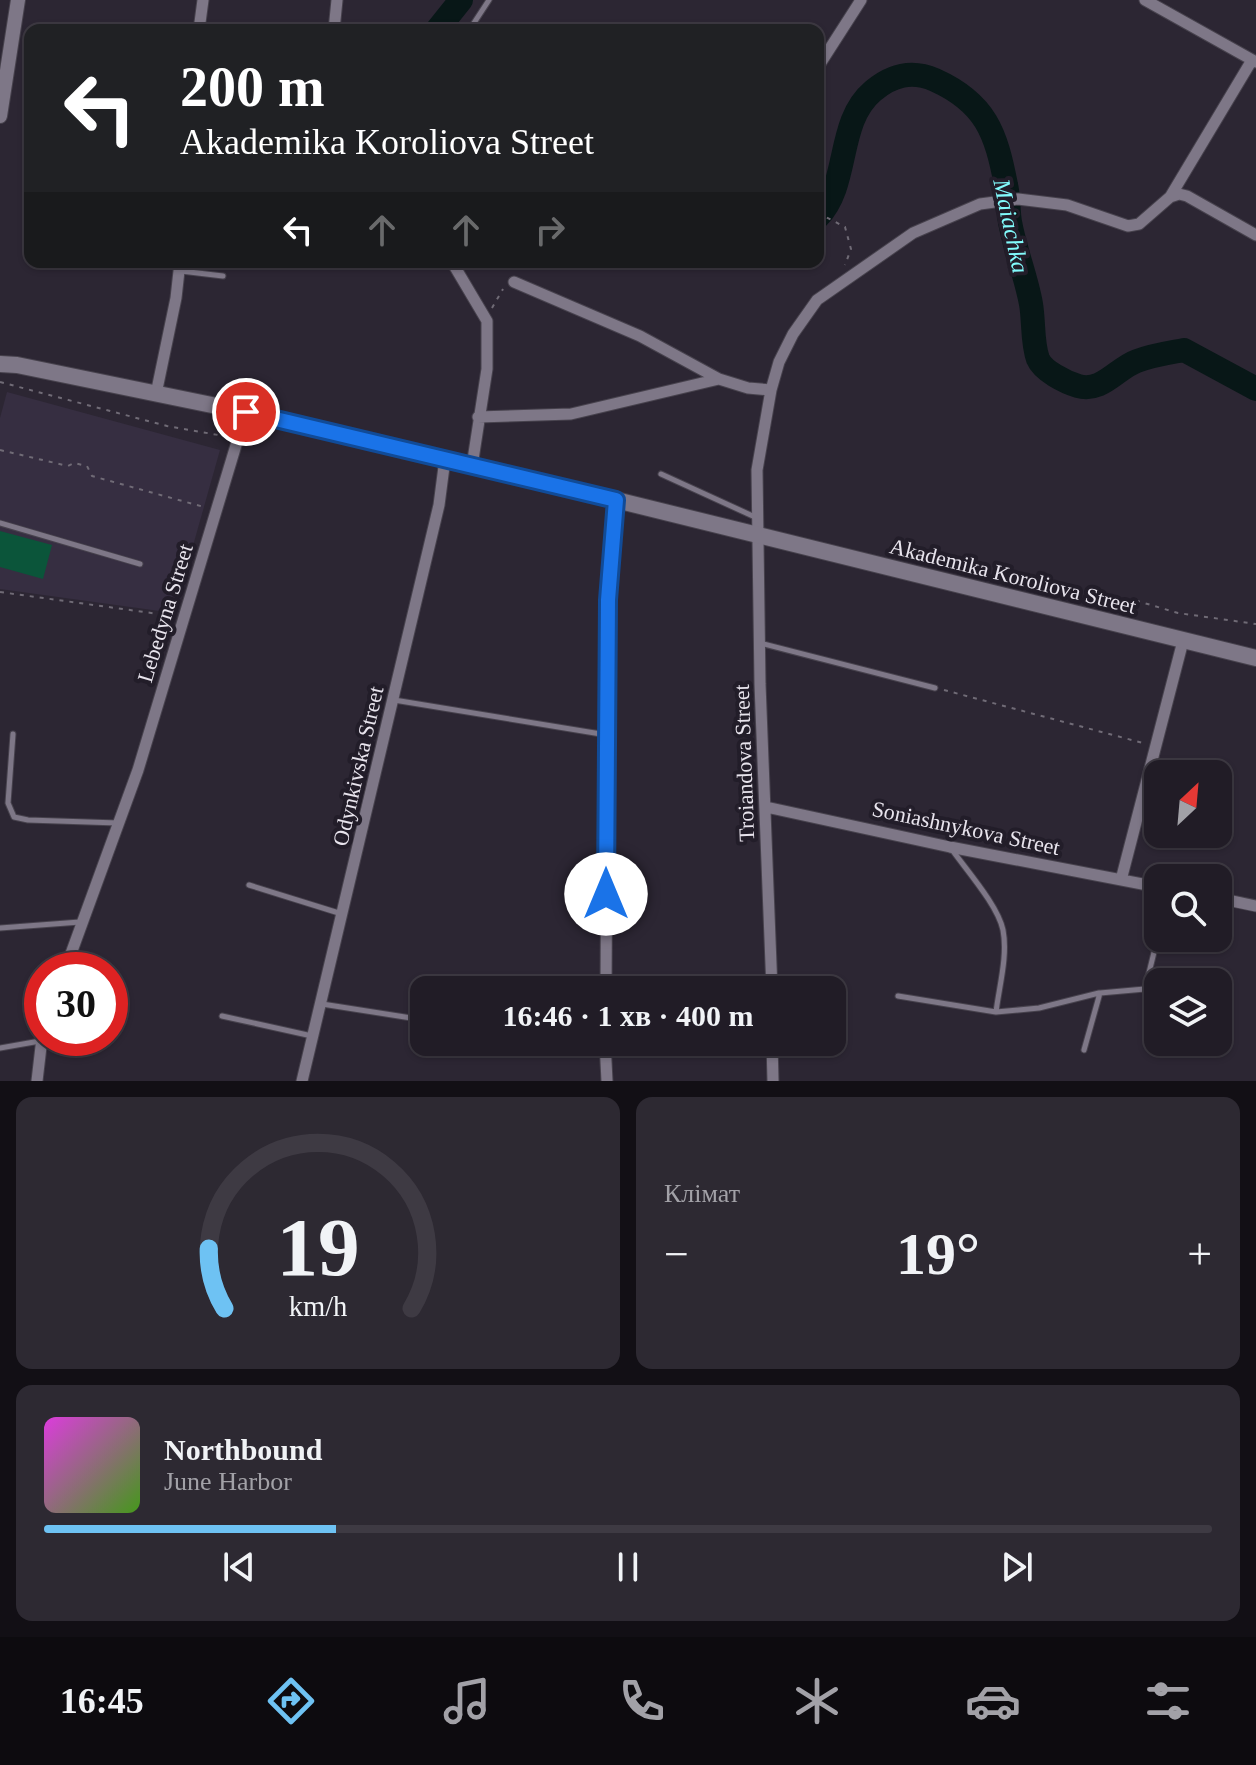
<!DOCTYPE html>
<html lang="uk">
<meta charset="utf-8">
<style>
body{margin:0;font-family:Georgia,serif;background:#2d2932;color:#f1f3f6;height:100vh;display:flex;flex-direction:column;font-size:30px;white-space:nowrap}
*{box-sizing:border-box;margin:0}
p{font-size:26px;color:#a2a1a7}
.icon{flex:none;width:44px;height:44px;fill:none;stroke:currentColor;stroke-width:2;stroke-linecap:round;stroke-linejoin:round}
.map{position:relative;height:1081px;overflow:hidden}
.drawer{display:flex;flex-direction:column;gap:16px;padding:16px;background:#120f15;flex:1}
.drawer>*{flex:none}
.hud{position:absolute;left:24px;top:24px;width:800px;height:244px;border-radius:16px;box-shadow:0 2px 6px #0004,0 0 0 2px #3e3a43;background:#202124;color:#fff;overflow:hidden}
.needle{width:52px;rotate:26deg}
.fabs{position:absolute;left:1144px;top:760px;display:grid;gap:16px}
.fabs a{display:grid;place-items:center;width:88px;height:88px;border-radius:16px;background:#211c26;box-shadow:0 2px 6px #0004,0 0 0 2px #3e3a43;font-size:40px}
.speed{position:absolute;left:24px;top:952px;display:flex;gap:16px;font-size:40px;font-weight:700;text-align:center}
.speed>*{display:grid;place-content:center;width:104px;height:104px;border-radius:50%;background:#211c26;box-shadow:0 2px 6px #0004,0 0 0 2px #3e3a43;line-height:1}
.speed .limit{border:12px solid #d22;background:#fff;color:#111}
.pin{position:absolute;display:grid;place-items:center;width:68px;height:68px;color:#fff;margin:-34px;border:4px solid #fff;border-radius:50%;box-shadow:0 2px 8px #0007}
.me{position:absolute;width:88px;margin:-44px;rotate:0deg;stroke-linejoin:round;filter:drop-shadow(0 0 6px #0008)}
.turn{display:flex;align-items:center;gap:28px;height:168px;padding:0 24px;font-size:36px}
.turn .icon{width:104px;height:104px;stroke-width:2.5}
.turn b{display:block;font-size:56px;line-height:68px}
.lanes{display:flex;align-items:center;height:76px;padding:0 24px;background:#0003;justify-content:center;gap:40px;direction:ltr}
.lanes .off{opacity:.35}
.big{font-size:60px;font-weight:800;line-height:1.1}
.drawer .widget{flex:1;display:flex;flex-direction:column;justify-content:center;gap:12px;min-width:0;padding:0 28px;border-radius:16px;background:#2d2932}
.drawer .dial{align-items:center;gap:0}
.dial svg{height:208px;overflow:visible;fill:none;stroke:#3e3a43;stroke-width:7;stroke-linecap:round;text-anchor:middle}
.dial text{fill:#f1f3f6;stroke:none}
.song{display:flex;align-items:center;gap:24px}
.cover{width:96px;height:96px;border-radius:12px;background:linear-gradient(135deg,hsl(300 70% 55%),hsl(100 70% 35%))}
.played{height:8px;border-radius:4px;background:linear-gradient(90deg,#6ec2f3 25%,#3e3a43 25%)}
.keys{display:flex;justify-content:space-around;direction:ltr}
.heat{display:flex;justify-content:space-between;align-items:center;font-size:44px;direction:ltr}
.drawer .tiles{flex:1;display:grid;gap:16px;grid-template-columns:1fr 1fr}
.widget:last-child{grid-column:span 2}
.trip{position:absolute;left:410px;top:976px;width:436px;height:80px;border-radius:16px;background:#211c26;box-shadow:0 2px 6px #0004,0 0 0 2px #3e3a43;font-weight:800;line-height:80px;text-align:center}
.tabs{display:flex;height:128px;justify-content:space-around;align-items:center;background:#0d0b0f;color:#a2a1a7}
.tabs .icon{width:56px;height:56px}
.tabs .on{color:#6ec2f3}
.tabs b{font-size:36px;color:#f1f3f6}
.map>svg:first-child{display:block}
</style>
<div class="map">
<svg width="1256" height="1081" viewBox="0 0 1256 1081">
<rect width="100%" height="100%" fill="#2c2633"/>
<!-- built -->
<path fill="#362e41" d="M 7,392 L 220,450 L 174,613 L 0,589 L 0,418 Z"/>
<!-- green -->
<path fill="#0b553a" d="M 0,531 L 52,545 L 43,579 L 0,567 Z"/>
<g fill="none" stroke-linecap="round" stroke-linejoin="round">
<!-- river -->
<path stroke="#081717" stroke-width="24" d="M 437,30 L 461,0
M 818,217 C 850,184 836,122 873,91 C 892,75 912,70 935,80 C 986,103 996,133 1006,185 C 1009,197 1008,210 1010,222 C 1015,250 1026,276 1031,304 C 1034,321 1032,343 1038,359 C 1043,371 1065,382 1078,386 C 1102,393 1117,368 1137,361 C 1153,355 1168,353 1184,350 L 1256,389"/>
<!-- service casing -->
<g stroke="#47424d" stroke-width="7">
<path id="service" d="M 472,26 L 489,0
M 181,271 L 223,276
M 661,474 L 755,517
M 0,523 L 140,564
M 760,643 L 935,688
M 394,700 L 607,735
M 13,734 L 8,803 L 14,817 L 28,820 L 118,823
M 249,885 L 342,914
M 0,928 L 80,922
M 898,996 L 996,1012 C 999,987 1008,956 1003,930 C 998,906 968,872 953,851
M 322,1004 L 424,1020
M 996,1012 L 1039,1008 L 1099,993
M 222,1016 L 312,1036
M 569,1042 L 604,1047
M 0,1048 L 40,1041
M 1084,1050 L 1100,993 L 1145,989 L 1158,936"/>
</g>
<!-- minor casing -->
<g stroke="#47424d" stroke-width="13">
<path id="minor" d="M 1145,0 L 1256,62
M 199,30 L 203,0
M 334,30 L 337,0
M 818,67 L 861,0
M 1170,197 L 1179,194 L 1187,196 L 1256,235
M 452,262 L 487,321 L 487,369 L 472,466
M 514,282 L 640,336 L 719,379
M 156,394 L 176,298 L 180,262
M 478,417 L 571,414 L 719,379 L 748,388 L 771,390
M 766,807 L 950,847 L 1158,887
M 1121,880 L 1183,641
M 1218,898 L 1256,906
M 65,970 L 138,770 L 246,412
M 606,990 L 608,600 L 616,500
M 772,990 L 760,684 L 757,470 L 771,390 L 779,362 L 793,334 L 817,300 L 913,233 L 980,204 L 1018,199 L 1067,205 L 1128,226 L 1139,224 L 1170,197 L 1252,60
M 605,1042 L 607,1081
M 772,1042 L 773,1081
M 37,1081 L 42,1038
M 302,1081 L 439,505 L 445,459"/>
</g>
<!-- tertiary casing -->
<g stroke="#47424d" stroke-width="16">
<path id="tertiary" d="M 0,116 L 18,0"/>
</g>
<!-- secondary casing -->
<g stroke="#47424d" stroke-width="18">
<path id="secondary" d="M 0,364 L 17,365 L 246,412 L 616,500 L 1256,658"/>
</g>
<!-- path -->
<path stroke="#706b76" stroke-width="2" stroke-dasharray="4 6" stroke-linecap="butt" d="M 818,213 L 845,227 L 851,249 L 845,265
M 492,308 L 503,289
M 0,382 L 167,426 L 224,436
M 0,450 L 68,466 L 74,463 L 87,466 L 92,476 L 204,507
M 0,592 L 173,616
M 1118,608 L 1134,600 L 1178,613 L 1256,624
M 944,690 L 1143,743"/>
<!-- service -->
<use href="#service" stroke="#7e7787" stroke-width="5"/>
<!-- minor -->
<use href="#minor" stroke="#7e7787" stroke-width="11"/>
<!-- tertiary -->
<use href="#tertiary" stroke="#7e7787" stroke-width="14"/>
<!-- secondary -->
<use href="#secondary" stroke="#7e7787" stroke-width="16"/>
</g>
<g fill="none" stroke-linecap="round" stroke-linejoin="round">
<!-- route casing -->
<g stroke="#114b97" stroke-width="20">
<path id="route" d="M 246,412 L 616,500 L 608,600 L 606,894"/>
</g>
<!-- route -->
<use href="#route" stroke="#1a73e8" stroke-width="14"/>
</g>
<g text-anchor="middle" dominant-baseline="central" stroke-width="8" stroke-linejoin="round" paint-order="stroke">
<!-- street labels -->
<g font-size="22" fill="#e8e4ed" stroke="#221d29">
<text transform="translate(1013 576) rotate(14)">Akademika Koroliova Street</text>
<text transform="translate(165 613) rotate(-73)">Lebedyna Street</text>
<text transform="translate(744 763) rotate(-92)">Troiandova Street</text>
<text transform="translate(358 766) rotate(-77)">Odynkivska Street</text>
<text transform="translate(966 828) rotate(12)">Soniashnykova Street</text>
</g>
<!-- water labels -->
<g font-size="24" font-style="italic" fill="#82fbfc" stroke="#221d29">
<text transform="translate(1011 226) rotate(78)">Maiachka</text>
</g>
</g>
</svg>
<div class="fabs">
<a><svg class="needle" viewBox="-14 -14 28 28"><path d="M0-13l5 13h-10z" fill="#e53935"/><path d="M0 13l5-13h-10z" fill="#a2a1a7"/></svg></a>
<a><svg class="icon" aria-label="search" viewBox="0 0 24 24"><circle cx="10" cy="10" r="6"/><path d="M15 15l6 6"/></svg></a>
<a><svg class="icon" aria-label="layers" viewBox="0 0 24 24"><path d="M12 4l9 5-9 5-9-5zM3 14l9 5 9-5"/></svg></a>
</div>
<div class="speed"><div class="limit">30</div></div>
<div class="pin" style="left:246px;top:412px;background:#d93025"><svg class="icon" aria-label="arrive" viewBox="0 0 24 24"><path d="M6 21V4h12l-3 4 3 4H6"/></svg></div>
<svg class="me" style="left:606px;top:894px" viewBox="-20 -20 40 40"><circle r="19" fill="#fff"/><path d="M0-13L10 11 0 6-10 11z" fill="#1a73e8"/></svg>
<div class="trip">16:46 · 1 хв · 400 m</div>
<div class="hud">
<div class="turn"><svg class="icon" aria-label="left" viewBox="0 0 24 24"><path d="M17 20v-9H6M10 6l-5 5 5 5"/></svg><div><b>200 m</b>Akademika Koroliova Street</div></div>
<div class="lanes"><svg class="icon" aria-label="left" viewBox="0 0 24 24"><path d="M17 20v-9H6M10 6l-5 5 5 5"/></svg><svg class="icon off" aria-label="ahead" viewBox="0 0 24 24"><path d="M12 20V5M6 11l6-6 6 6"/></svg><svg class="icon off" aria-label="ahead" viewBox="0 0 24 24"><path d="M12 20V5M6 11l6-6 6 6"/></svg><svg class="icon off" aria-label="right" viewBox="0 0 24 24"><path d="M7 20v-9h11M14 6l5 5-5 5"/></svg></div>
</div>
</div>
<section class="drawer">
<div class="tiles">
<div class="widget dial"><svg viewBox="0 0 100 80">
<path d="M14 69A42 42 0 1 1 86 69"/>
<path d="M14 69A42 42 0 0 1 8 46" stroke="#6ec2f3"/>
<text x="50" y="56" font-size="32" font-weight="700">19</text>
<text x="50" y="72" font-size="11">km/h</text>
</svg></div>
<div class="widget"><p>Клімат</p>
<div class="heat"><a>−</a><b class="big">19°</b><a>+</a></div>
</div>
<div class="widget">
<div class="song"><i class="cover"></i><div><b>Northbound</b><p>June Harbor</p></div></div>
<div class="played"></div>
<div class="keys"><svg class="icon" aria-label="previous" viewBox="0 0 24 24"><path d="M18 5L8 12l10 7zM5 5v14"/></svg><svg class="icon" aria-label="pause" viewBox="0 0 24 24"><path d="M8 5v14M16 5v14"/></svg><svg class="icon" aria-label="next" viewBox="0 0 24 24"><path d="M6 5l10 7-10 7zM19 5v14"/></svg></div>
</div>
</div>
</section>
<nav class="tabs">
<b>16:45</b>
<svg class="icon on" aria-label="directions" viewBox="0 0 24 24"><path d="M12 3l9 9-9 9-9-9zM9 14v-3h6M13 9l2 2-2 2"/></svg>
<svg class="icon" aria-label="music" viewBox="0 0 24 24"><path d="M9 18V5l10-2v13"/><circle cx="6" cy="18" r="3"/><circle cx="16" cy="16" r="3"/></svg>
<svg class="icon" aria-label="phone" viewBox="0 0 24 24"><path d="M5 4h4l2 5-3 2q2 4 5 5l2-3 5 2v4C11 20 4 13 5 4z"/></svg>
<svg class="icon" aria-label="climate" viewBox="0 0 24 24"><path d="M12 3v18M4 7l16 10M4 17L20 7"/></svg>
<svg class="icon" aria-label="car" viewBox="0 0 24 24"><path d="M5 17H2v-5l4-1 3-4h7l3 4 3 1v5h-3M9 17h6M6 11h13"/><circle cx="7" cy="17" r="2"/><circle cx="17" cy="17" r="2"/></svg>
<svg class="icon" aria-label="filters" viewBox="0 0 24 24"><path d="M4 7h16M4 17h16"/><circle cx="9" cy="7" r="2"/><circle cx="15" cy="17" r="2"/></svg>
</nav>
